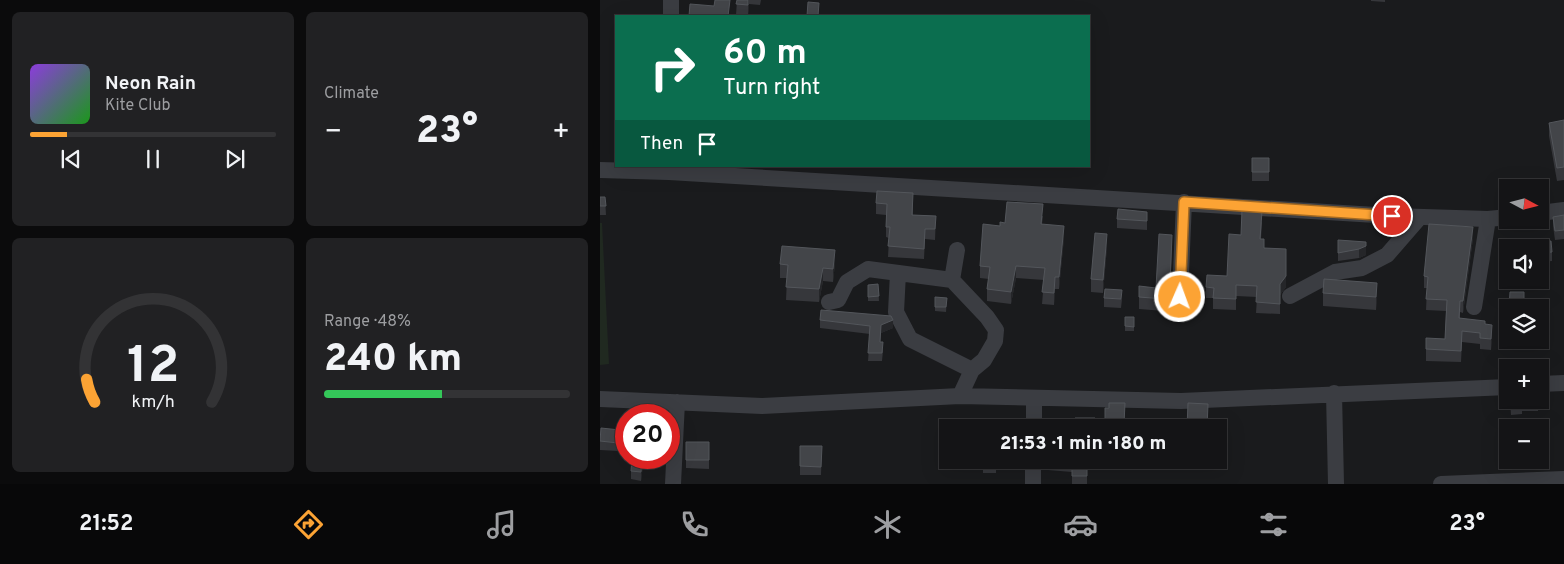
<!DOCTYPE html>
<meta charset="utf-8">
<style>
body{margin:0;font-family:Overpass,sans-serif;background:#212123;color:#f1f3f6;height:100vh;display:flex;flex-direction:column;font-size:19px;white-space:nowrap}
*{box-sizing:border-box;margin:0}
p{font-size:16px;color:#9d9ea1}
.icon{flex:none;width:28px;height:28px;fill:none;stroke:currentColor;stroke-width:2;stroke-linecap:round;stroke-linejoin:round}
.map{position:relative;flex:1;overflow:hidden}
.panel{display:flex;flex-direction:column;gap:12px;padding:12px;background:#0b0b0c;width:600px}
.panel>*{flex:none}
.hud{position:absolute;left:15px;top:15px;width:475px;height:152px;border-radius:0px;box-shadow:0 5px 20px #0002,0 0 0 1px #333335;background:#0b6e4f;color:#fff;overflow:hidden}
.needle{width:32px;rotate:97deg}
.buttons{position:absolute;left:899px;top:179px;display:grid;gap:10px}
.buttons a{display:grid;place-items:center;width:50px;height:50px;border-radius:0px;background:#141416;box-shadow:0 5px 20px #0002,0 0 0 1px #333335;font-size:25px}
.speed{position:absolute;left:15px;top:404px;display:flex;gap:10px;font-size:25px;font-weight:700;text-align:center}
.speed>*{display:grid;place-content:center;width:65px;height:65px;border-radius:50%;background:#141416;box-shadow:0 5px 20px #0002,0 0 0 1px #333335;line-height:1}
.speed .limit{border:8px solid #d22;background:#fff;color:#111}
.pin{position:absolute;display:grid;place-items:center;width:42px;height:42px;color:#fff;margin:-21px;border:2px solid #fff;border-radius:50%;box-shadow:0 1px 5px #0007}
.me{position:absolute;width:55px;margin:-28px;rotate:2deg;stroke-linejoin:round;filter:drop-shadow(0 0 4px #0008)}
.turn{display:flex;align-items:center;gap:18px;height:105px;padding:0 25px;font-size:22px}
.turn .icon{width:65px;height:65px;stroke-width:2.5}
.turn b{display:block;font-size:35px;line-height:42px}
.then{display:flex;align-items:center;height:48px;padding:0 25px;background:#0003;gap:10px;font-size:19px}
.big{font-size:38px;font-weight:800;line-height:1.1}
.panel .widget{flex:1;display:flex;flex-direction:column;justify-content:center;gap:8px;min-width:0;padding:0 18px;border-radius:8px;background:#212123}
.panel .dial{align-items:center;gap:0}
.dial svg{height:130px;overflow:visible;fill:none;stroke:#333335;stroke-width:7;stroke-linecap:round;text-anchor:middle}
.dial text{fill:#f1f3f6;stroke:none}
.song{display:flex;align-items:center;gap:15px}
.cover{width:60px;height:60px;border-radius:8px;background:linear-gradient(135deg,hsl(270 70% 55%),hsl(120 70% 35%))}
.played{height:5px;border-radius:2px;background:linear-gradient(90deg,#fca334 15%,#333335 15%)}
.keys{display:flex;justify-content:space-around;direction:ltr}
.heat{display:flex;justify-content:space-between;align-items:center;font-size:28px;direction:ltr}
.charge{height:8px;border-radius:4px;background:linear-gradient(90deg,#34c759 48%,#333335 0)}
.panel .tiles{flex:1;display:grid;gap:12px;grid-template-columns:repeat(2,1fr)}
.trip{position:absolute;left:339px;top:419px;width:288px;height:50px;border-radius:0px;background:#141416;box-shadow:0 5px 20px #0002,0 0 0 1px #333335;font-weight:800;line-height:50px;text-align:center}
.menu{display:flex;height:80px;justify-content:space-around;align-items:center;background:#080809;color:#9d9ea1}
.menu .icon{width:35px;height:35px}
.menu .active{color:#fca334}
.menu b{font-size:22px;color:#f1f3f6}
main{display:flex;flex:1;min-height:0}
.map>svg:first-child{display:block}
</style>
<main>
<section class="panel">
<div class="tiles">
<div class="widget">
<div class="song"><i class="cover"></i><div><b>Neon Rain</b><p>Kite Club</p></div></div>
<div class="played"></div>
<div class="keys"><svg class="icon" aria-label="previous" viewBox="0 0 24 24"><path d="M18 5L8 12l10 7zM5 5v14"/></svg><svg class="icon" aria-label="pause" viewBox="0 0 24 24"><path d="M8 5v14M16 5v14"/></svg><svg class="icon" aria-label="next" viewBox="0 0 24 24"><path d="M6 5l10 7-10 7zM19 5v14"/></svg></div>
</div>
<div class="widget"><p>Climate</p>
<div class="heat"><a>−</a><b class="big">23°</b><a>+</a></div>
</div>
<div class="widget dial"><svg viewBox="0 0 100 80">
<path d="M14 69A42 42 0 1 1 86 69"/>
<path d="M14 69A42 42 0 0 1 9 55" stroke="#fca334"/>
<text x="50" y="56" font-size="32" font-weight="700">12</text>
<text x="50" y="72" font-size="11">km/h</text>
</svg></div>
<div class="widget"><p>Range · 48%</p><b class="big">240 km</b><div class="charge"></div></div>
</div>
</section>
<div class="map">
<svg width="964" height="484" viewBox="0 0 964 484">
<rect width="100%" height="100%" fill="#1a1b1d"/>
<!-- green -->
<path fill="#202920" d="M 0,223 L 2,223 L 9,364 L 0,365 Z"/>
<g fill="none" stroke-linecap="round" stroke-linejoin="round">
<!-- minor -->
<path stroke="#3b3d42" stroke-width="16" d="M 71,0 L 71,16
M 0,170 L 69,172 L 792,216 L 888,219 L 908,217
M 940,213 L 964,210
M 357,250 L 352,280 L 387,317 L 396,330 L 395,341 L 384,360 L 372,370 L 360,396
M 298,273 L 296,312 L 310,339 L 372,370
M 690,296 L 735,272 L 762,268 L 787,255 L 820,217
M 580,297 L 584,202
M 229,302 L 238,300 L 247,282 L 268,269 L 352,280
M 874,307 L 888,219
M 940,384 L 964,383
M 734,393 L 736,484
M 0,399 L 162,406 L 360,396 L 581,401 L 908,387
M 434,428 L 434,399
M 73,484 L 77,402
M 433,484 L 433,460
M 841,484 L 964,479"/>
</g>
<!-- wall -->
<path fill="#36373b" d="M 137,0 L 161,0 L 160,5 L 149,4 L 148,16 L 136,15 Z
M 771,0 L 785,0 L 785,2 L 771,1 Z
M 964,120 L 964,180 L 957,181 L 949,136 L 949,123 Z
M 652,158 L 669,158 L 669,181 L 652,181 Z
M 899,186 L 908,188 L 908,208 L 900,208 Z
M 0,197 L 5,197 L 6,215 L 0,215 Z
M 276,203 L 313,203 L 313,215 L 336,216 L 335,240 L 325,239 L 324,259 L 288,257 L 289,238 L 286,237 L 286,215 L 276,214 Z
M 964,215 L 964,239 L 955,240 L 953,226 L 953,217 Z
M 443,216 L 442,224 L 464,238 L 459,289 L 455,289 L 454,305 L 442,304 L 444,280 L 416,278 L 411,304 L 387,301 L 387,289 L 389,279 L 380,278 L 380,266 L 400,226 L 405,223 Z
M 517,219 L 547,220 L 547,230 L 517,228 Z
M 662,222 L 661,239 L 664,248 L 686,287 L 680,295 L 680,314 L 656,313 L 657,297 L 636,296 L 636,310 L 613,309 L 613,298 L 606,298 L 606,287 L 627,276 L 641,235 Z
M 873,238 L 863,313 L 860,312 L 860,318 L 885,324 L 892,336 L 891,350 L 880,349 L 880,344 L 862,342 L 861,362 L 826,361 L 826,349 L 845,339 L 846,311 L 826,310 L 827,288 L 824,288 L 824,276 Z
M 766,242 L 766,255 L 759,258 L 738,261 L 738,253 Z
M 938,242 L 952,252 L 952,261 L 940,262 L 940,248 L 938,248 Z
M 507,247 L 503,293 L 491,292 L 491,279 Z
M 572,247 L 570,295 L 565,295 L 564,311 L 539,309 L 539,297 L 556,288 Z
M 235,263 L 233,282 L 223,281 L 219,302 L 186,300 L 187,278 L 180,278 L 180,264 Z
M 278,284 L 279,301 L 268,301 L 268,285 Z
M 723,293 L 777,296 L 776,310 L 723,306 Z
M 335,297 L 347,298 L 346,312 L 335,311 Z
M 504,298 L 522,299 L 521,308 L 504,307 Z
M 534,317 L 534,331 L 525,331 L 525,326 Z
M 220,320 L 293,328 L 281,333 L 280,342 L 283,351 L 282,361 L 268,361 L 270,334 L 220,328 Z
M 910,400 L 938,400 L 938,411 L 922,411 L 922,414 L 911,415 Z
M 525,403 L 524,428 L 505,428 L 505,408 L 509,408 Z
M 20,439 L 18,451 L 0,450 L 0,441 Z
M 86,442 L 109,442 L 109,469 L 86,468 Z
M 200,446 L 222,446 L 221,475 L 200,475 Z
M 383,460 L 396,460 L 396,473 L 383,473 Z
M 448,460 L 487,460 L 487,484 L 472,484 L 472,472 L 448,470 Z
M 43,465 L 41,481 L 31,479 L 31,471 Z"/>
<!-- shaded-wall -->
<path fill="#252629" d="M 148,0 L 149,0 L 149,4 L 148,16 Z
M 464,226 L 464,238 L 459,289 L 459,277 Z
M 873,227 L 873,238 L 863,313 L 863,301 Z
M 507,234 L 507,247 L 503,293 L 503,280 Z
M 766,242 L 766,255 L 759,258 L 759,249 Z
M 686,249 L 686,287 L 680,295 L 680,314 L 680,284 Z
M 235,250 L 235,263 L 233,282 L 233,269 Z
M 416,266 L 416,278 L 411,304 L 411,292 Z
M 223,268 L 223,281 L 219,302 L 219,289 Z
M 455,277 L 455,289 L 454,305 L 454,293 Z
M 777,283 L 777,296 L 776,310 L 776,297 Z
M 293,320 L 293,328 L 281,333 L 280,350 L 281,325 Z
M 892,325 L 892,336 L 891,350 L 891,339 Z
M 42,458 L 43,465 L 41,481 L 41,472 Z"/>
<!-- building -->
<path fill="#434549" stroke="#53565b" d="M 115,0 L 130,0 L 128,16 L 89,16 L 90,4 L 114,6 Z
M 137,0 L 148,0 L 148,5 L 136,4 Z
M 208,2 L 219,3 L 218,16 L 207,16 Z
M 964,120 L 964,167 L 957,168 L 949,123 Z
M 652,158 L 669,158 L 669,172 L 652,172 Z
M 899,186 L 917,186 L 917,188 L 908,188 L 908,199 L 900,199 Z
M 277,191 L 313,193 L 312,215 L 336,216 L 335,229 L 325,229 L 324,249 L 288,246 L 290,227 L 286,227 L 287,204 L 276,203 Z
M 0,197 L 5,197 L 6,206 L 0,206 Z
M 407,202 L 443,204 L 441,224 L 464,226 L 459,277 L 455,277 L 454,293 L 442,292 L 445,268 L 416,266 L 411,292 L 387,289 L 390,267 L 380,266 L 383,224 L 400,226 L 400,222 L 405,223 Z
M 518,209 L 547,212 L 547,221 L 517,219 Z
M 642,210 L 662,211 L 660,239 L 664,239 L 664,248 L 686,249 L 686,276 L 680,284 L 680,304 L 656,302 L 657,286 L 636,285 L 636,299 L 613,298 L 614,288 L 606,287 L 607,275 L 627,276 L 629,234 L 641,235 Z
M 964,215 L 964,230 L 955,231 L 953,217 Z
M 829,224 L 873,227 L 863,301 L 860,301 L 859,318 L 885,321 L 885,324 L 892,325 L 891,339 L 880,338 L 880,333 L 862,331 L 861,351 L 826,349 L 826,338 L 845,339 L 847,300 L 826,299 L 828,277 L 824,276 Z
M 495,233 L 507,234 L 503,280 L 491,279 Z
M 559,234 L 572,235 L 570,283 L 565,283 L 564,299 L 539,297 L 539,286 L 556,288 Z
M 738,240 L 766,242 L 766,246 L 759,249 L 738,253 Z
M 951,241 L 952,252 L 940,253 L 940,248 L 939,248 L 938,242 Z
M 182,246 L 235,250 L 233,269 L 223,268 L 219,289 L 186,287 L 188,265 L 180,264 Z
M 724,279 L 777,283 L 776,297 L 723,293 Z
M 278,284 L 279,296 L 268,297 L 268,285 Z
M 505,289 L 522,290 L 521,299 L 504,298 Z
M 910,292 L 924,292 L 924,307 L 909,307 Z
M 335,297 L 347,298 L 346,307 L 335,307 Z
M 221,310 L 291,316 L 293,320 L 281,325 L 280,342 L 283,342 L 282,353 L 268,353 L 270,326 L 220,320 Z
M 525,317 L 534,317 L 534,327 L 525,326 Z
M 910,400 L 938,400 L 938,402 L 921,402 L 922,405 L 911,406 Z
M 509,403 L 525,403 L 524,424 L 505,424 L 505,408 L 509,408 Z
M 588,403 L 608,404 L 607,428 L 587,428 Z
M 475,418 L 495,418 L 495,428 L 474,428 Z
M 1,428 L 20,430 L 18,443 L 0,441 Z
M 86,442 L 109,442 L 109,460 L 86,460 Z
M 200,446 L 222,446 L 221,467 L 200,466 Z
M 32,458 L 42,458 L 41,472 L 31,471 Z
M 383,460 L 396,460 L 396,464 L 383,464 Z
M 448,460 L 487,460 L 487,476 L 472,476 L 472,463 L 448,461 Z"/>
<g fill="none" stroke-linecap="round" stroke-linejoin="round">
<!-- route casing -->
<g stroke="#a46a22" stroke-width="12">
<path id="route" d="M 580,297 L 584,202 L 792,216"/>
</g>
<!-- route -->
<use href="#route" stroke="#fca334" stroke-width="9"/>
</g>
</svg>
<div class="buttons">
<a><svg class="needle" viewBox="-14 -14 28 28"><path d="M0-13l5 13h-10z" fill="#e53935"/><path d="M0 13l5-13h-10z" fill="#9d9ea1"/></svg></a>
<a><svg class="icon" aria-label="sound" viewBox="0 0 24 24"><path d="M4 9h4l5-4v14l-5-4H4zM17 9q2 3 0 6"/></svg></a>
<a><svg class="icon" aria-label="layers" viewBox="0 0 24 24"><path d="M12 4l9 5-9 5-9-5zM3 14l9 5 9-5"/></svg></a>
<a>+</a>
<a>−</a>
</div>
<div class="speed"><div class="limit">20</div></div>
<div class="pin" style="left:792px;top:216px;background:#d93025"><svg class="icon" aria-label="arrive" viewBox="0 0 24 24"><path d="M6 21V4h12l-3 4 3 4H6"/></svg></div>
<svg class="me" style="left:580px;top:297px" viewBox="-20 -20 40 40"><circle r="17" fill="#fca334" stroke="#fff" stroke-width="3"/><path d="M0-11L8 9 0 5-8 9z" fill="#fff"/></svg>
<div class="trip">21:53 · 1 min · 180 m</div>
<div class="hud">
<div class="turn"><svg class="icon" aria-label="right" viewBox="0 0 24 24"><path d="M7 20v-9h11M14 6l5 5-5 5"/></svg><div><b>60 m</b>Turn right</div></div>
<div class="then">Then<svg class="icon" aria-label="arrive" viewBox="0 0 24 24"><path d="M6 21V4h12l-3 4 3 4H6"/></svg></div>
</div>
</div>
</main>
<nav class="menu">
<b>21:52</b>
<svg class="icon active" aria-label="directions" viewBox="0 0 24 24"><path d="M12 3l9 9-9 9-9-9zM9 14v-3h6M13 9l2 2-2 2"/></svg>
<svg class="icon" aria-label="music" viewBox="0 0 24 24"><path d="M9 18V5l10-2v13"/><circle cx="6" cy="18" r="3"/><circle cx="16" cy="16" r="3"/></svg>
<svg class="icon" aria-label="phone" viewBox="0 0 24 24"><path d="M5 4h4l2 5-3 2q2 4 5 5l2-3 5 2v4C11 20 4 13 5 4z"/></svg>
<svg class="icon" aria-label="climate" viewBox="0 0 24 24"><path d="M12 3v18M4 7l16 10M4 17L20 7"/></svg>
<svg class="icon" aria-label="car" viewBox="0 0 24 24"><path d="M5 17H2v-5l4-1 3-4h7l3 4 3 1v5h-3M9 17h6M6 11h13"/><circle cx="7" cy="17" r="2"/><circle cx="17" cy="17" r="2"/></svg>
<svg class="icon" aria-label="filters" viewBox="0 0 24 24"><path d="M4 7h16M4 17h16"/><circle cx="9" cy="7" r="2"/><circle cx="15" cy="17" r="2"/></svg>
<b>23°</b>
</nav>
